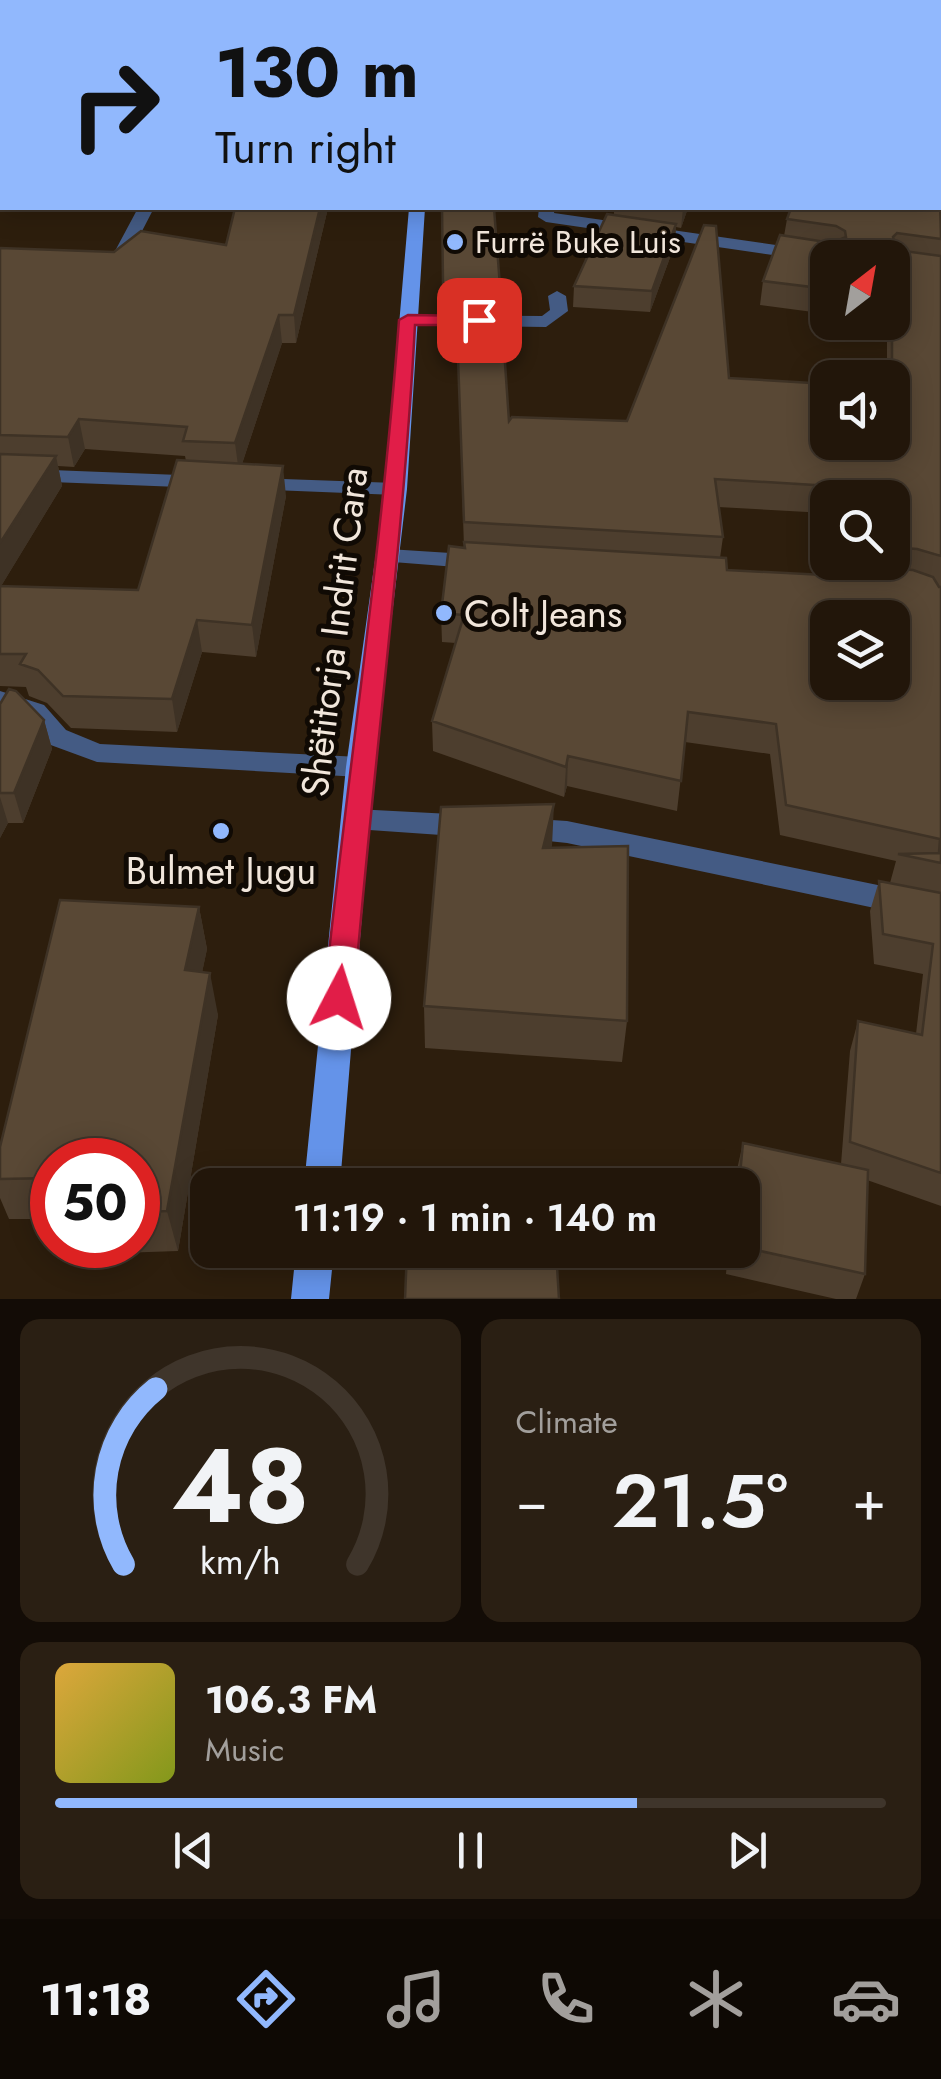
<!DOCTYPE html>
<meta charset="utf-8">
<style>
body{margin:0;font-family:Jost,sans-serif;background:#2a1f13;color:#f1f3f6;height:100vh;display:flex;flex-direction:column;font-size:38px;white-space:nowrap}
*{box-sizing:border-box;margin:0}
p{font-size:32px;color:#a29f9c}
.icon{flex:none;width:55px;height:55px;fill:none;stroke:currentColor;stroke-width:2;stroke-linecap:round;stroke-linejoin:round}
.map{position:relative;height:1299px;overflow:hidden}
.sheet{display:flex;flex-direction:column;gap:20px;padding:20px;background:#130c06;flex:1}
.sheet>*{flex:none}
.top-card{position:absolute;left:0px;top:0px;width:942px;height:210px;box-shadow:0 5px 25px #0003,0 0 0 2px #3f352b;background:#91b8fd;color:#111;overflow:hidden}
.needle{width:65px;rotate:31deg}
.fabs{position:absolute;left:810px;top:240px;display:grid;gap:20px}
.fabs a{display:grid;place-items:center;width:100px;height:100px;border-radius:20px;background:#22160a;box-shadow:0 5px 25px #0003,0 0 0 2px #3f352b;font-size:50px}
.speed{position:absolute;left:30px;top:1138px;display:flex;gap:20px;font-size:50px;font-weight:700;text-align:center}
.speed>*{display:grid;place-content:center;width:130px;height:130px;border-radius:50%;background:#22160a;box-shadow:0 5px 25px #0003,0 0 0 2px #3f352b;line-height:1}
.speed .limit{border:15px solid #d22;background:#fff;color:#111}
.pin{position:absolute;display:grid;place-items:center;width:85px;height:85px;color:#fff;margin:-42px;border-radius:20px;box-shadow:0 5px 15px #0006}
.me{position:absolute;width:110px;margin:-55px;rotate:5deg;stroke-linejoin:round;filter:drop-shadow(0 0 8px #0008)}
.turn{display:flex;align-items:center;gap:35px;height:210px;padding:0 50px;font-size:45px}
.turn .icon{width:130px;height:130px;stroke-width:2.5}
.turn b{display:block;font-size:70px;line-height:85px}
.big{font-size:75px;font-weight:600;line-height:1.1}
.sheet .tile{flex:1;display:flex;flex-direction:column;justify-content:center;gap:15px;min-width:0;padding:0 35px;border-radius:20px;background:#2a1f13}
.sheet .dial{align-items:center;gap:0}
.dial svg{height:260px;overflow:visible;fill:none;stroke:#3f352b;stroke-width:7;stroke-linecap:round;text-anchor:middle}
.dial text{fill:#f1f3f6;stroke:none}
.song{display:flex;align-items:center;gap:30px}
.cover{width:120px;height:120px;border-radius:15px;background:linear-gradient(135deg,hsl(40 70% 55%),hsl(70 70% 35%))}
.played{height:10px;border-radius:5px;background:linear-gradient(90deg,#91b8fd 70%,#3f352b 70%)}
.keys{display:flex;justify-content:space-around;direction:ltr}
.heat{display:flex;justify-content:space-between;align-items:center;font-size:55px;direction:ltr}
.sheet .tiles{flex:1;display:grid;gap:20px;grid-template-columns:1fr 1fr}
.tile:last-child{grid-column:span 2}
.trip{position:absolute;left:190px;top:1168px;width:570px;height:100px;border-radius:20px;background:#22160a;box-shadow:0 5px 25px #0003,0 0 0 2px #3f352b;font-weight:600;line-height:100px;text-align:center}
.tabs{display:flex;height:160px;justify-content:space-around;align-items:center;background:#0e0904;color:#a29f9c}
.tabs .icon{width:70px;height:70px}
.tabs .active{color:#91b8fd}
.tabs b{font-size:45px;color:#f1f3f6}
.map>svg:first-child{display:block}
</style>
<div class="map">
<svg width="941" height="1299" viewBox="0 0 941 1299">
<rect width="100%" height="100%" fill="#2d1e0d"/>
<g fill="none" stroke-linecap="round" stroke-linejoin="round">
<!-- minor -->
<path fill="#445b84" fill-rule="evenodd" d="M 138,208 L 154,208 L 128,258 L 99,265 L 99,257 L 115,251 Z
M 539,208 L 555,208 L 554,213 L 831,253 L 839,258 L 828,258 L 828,263 L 546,222 L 538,217 Z
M 557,291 L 566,296 L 568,311 L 546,327 L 408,325 L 399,320 L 408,315 L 542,316 L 550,310 L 548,296 Z
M 0,468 L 205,476 L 216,482 L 205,488 L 0,480 Z
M 255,478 L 396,483 L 407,489 L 396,495 L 247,489 L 244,484 L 247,479 Z
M 388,549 L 482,555 L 494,562 L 482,569 L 380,561 L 376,556 L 380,551 Z
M 0,691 L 44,705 L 66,730 L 100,744 L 360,757 L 370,760 L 374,767 L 370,774 L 360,777 L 97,762 L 48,744 L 26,717 L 0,709 Z
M 355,809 L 470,815 L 480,819 L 484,826 L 480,833 L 470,837 L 355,829 L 345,826 L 341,819 L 345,812 Z
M 520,818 L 567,821 L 941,898 L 941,922 L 567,843 L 510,837 L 506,829 L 510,821 Z"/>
<!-- major -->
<path fill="#6493e9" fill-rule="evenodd" d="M 423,0 L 435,0 L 435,2 L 424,2 Z
M 409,208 L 425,208 L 407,489 L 374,767 L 340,1185 L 304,1185 L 346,767 L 385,489 Z
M 296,1250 L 334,1250 L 329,1299 L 291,1299 Z"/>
</g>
<!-- wall -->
<path fill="#4d3e2e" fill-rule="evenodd" d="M 0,0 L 406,0 L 405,2 L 2,2 L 2,160 L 0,160 Z
M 545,0 L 941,0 L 941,131 L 940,2 L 560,2 Z
M 941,198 L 941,1206 L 867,1180 L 865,1274 L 856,1299 L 836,1299 L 726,1274 L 728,1250 L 742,1250 L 742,1185 L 735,1185 L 736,1174 L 743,1143 L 841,1164 L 850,1051 L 858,1021 L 916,1034 L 923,974 L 874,964 L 870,911 L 879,881 L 890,883 L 896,861 L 780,835 L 770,754 L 685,742 L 677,811 L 567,786 L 564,797 L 433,751 L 432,721 L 456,643 L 442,642 L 441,613 L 464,547 L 456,310 L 443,309 L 443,283 L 500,286 L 499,305 L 509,421 L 627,421 L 729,378 L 892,442 L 892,378 L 887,378 L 887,322 L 892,322 L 892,258 L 828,258 L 828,314 L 760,305 L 763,281 L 784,236 L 787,219 ZM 828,498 L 892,498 L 892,562 L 828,562 ZM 718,507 L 825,513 L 821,572 L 823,572 L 823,575 L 727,570 L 720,558 L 723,537 Z
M 235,208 L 328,208 L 296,343 L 282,343 L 242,464 L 286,496 L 256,657 L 202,652 L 177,732 L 71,728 L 47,703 L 29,696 L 26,687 L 0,686 L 0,248 L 114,252 L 226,245 ZM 85,449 L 185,456 L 186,461 L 138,590 L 1,586 L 62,486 L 58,466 L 74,467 Z
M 614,208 L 688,208 L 681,228 L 676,227 L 675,244 L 650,312 L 573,307 L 574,286 L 614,215 Z
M 0,704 L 44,720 L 52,749 L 23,823 L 8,823 L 0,838 Z
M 199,907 L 207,949 L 202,972 L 218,1015 L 178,1251 L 62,1255 L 59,1245 L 138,1245 L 138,1160 L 52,1160 L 52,1228 L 49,1219 L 9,1219 L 0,1198 L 0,1147 Z
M 424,1006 L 627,1021 L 622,1062 L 425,1048 Z"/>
<!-- shaded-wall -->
<path fill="#3e3225" d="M 320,208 L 328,208 L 296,343 L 294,315 Z
M 683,208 L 688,208 L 681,228 Z
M 676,224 L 675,244 L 650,312 L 652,291 Z
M 279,315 L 282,343 L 239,473 L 235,443 Z
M 79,419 L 85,449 L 74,467 L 68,437 Z
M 56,456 L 62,486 L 0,588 L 0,543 Z
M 283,466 L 286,496 L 256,657 L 252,625 Z
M 197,620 L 202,652 L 177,732 L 172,699 Z
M 44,720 L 52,749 L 23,823 L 14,793 Z
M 568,756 L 567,786 L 564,797 L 566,767 Z
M 0,797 L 8,823 L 0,838 Z
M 554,804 L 552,846 L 541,890 L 543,848 Z
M 199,907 L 207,949 L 194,1012 L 185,970 Z
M 210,973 L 218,1015 L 178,1251 L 167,1211 Z"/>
<!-- building -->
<path fill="#594835" stroke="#3e3225" stroke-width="2.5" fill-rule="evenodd" d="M 0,0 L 209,0 L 158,1 L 158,2 L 2,2 L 2,136 L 0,136 Z
M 252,0 L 399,0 L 399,2 L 255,2 Z
M 662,0 L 941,0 L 941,109 L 940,2 L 678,2 Z
M 940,198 L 941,239 L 897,233 L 893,237 L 896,250 L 941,256 L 941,556 L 917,549 L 892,547 L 892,498 L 829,498 L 830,486 L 715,479 L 723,537 L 464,522 L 456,304 L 501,305 L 509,421 L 512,417 L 627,421 L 704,225 L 716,226 L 729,378 L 828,384 L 828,442 L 892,442 L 892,258 L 828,258 L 828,289 L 763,281 L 780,235 L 832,243 L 846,237 L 845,231 L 836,226 L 787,219 L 791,208 L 940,208 Z
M 235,208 L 320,208 L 294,315 L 279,315 L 235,443 L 183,441 L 187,427 L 79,419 L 68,437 L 0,435 L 0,248 L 114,252 L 141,231 L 226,245 Z
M 442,208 L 494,208 L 500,286 L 443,283 Z
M 607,214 L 676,224 L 652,291 L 574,286 Z
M 0,454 L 56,456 L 0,543 Z
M 177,460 L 283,466 L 252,625 L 197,620 L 172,699 L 63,696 L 38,670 L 20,664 L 26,654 L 0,654 L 0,586 L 138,590 Z
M 464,542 L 726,558 L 727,570 L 824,575 L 825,565 L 913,570 L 933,577 L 939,587 L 941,587 L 941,863 L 898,854 L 939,853 L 940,839 L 786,805 L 776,724 L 688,712 L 681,781 L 568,756 L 566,767 L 432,721 L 464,615 L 441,613 L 449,546 L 465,548 ZM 828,618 L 892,618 L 892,682 L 828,682 Z
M 9,689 L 16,691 L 44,720 L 14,793 L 0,793 L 0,704 Z
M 554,804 L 543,848 L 628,846 L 627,1021 L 424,1006 L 441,807 Z
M 879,881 L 941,893 L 941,1173 L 850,1142 L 858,1021 L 922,1035 L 933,944 L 883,934 Z
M 60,900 L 199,907 L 185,970 L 210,973 L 167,1211 L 138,1212 L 138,1160 L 52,1160 L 52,1178 L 0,1179 L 0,1147 Z
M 743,1143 L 868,1170 L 865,1274 L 742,1247 L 742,1185 L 739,1185 Z
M 552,1174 L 552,1185 L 409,1185 L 409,1175 Z
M 52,1183 L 52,1215 L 48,1215 Z
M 407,1250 L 556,1250 L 559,1299 L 405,1299 Z"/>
<!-- route -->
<path fill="#e11d48" stroke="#92132f" stroke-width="2.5" d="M 408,315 L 479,316 L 488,320 L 479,325 L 415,325 C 403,550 372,773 354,998 L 349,1006 L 339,1010 L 329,1006 L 324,998 C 348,771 382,547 399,320 Z"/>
<!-- markers -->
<g fill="#91b8fd" stroke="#100a04" stroke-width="4">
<circle cx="455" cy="242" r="10"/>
<circle cx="444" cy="613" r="10"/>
<circle cx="221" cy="831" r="10"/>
</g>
<g text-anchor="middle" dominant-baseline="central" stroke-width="10" stroke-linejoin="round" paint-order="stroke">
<!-- far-poi labels -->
<g font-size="32" fill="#f1e6db" stroke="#100a04" text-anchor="start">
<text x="475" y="242">Furrë Buke Luis</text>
</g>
<!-- poi labels -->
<g font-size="38" fill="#f1e6db" stroke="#100a04" text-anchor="start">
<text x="464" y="613">Colt Jeans</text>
<text x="221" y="870" text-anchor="middle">Bulmet Jugu</text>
</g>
<!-- street labels -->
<g font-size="38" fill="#f1e6db" stroke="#100a04">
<text transform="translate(334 632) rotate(-83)">Shëtitorja Indrit Cara</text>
</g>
</g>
</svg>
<div class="fabs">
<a><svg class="needle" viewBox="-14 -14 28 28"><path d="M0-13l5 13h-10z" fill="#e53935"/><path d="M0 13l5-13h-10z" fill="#a29f9c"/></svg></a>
<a><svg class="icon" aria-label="sound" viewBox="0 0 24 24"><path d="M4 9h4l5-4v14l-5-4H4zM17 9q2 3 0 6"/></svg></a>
<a><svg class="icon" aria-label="search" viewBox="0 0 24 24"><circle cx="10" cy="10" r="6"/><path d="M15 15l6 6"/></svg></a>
<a><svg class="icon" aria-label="layers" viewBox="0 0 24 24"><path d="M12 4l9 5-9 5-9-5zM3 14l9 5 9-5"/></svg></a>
</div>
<div class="speed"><div class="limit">50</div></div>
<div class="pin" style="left:479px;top:320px;background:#d93025"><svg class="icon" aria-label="arrive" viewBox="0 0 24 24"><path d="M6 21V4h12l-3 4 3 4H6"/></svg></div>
<svg class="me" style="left:339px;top:998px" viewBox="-20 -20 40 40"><circle r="19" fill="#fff"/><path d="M0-13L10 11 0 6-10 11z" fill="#e11d48"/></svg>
<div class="trip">11:19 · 1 min · 140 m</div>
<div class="top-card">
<div class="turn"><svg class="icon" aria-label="right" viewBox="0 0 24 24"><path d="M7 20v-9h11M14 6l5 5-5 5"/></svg><div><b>130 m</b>Turn right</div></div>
</div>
</div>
<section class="sheet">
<div class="tiles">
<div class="tile dial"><svg viewBox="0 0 100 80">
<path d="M14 69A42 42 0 1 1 86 69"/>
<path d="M14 69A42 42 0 0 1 24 15" stroke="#91b8fd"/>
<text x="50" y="56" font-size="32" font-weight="700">48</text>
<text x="50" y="72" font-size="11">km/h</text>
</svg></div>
<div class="tile"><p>Climate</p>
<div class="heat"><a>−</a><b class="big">21.5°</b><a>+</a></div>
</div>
<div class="tile">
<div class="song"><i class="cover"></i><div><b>106.3 FM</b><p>Music</p></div></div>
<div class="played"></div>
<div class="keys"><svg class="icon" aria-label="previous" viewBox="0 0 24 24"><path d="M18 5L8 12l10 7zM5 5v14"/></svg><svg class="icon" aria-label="pause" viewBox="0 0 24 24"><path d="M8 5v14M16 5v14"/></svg><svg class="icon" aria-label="next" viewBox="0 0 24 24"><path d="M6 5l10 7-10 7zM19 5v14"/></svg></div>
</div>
</div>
</section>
<nav class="tabs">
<b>11:18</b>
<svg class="icon active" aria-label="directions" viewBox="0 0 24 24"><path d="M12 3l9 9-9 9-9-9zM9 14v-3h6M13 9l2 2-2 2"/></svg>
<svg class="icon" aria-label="music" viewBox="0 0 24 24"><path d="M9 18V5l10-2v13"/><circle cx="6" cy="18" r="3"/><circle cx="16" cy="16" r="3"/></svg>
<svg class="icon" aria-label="phone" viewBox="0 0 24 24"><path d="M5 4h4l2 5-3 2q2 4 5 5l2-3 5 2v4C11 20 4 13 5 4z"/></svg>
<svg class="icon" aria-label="climate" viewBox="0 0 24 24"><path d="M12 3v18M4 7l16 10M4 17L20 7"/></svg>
<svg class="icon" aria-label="car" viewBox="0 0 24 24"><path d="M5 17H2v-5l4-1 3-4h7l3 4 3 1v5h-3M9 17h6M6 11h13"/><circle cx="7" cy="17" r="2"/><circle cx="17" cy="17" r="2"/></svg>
</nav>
